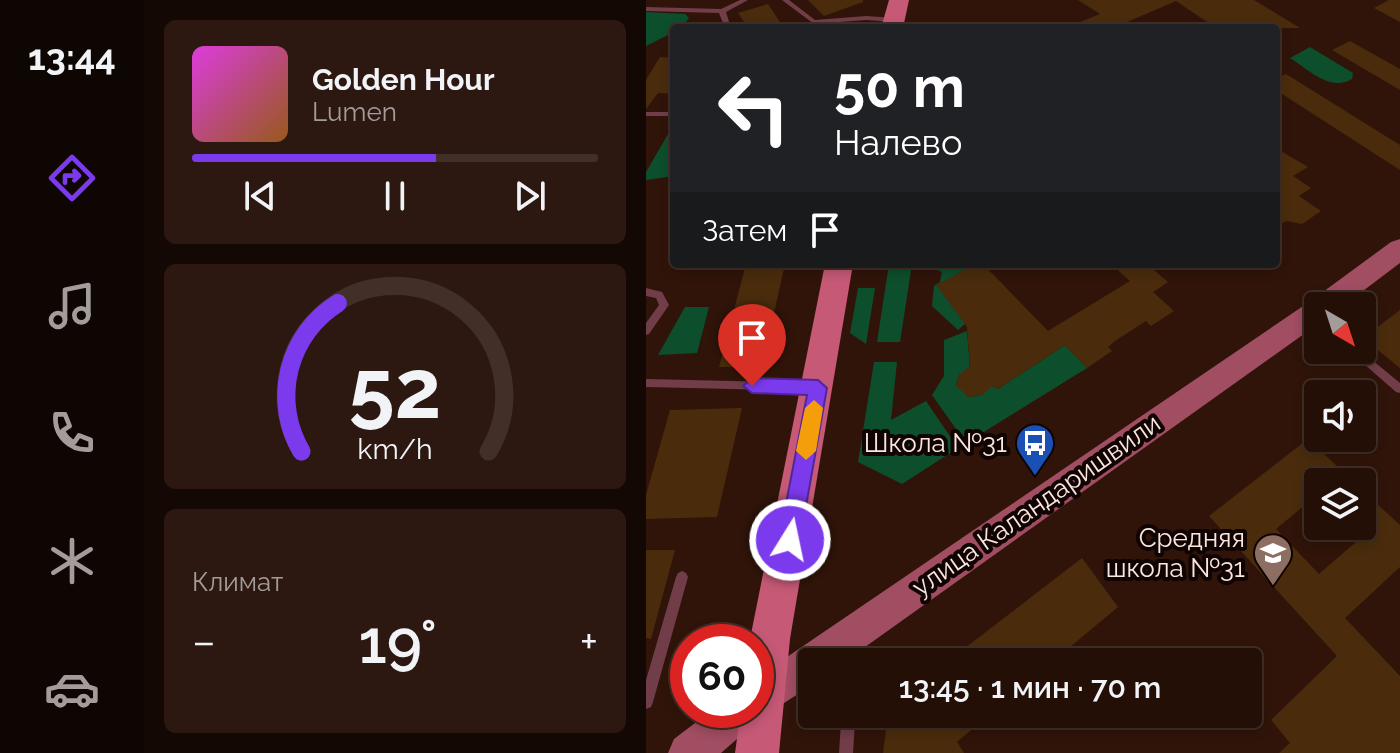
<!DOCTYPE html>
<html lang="ru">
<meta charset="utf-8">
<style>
body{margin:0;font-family:Raleway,sans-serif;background:#2c1811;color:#f1f3f6;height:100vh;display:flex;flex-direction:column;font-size:30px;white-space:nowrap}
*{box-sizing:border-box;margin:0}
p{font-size:26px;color:#a39c9b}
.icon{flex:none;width:44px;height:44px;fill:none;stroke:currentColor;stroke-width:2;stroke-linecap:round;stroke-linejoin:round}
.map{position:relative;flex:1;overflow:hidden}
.details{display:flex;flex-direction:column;gap:20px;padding:20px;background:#140804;width:502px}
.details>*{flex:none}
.hud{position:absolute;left:24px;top:24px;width:610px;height:244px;border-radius:8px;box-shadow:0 4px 12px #0003,0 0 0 2px #412f28;background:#202124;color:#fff;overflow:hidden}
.needle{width:52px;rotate:141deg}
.buttons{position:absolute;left:658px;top:292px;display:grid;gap:16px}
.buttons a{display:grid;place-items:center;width:72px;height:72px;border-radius:8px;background:#240f07;box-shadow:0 4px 12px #0003,0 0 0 2px #412f28;font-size:40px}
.speed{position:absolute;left:24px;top:624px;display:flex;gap:16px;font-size:40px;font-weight:700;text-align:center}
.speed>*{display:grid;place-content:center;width:104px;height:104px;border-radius:50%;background:#240f07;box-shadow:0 4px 12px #0003,0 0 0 2px #412f28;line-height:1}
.speed .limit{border:12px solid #d22;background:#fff;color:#111}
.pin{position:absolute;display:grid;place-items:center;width:68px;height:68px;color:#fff;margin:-82px -34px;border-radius:50% 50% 50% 0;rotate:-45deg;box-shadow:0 0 8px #0007}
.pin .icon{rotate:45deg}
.me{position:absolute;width:88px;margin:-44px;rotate:10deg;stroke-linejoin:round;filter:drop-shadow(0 0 6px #0008)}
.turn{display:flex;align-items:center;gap:28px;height:168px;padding:0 32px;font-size:36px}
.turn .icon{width:104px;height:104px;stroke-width:2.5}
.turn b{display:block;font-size:56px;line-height:68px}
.then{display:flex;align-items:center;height:76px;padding:0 32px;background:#0003;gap:16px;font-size:30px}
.big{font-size:60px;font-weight:600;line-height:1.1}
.details .card{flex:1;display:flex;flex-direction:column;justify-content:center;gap:12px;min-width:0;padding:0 28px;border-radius:12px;background:#2c1811}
.details .dial{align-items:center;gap:0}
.dial svg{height:208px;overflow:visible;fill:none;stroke:#412f28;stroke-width:7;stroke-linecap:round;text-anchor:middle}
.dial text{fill:#f1f3f6;stroke:none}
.song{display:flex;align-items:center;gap:24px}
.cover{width:96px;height:96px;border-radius:12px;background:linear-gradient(135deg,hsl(300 70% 55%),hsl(30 70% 35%))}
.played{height:8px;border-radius:4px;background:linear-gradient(90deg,#7c3aed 60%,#412f28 60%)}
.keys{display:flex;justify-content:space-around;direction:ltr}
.heat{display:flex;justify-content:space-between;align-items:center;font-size:44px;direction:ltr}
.trip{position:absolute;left:152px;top:648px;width:464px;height:80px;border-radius:8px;background:#240f07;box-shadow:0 4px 12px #0003,0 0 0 2px #412f28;font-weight:600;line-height:80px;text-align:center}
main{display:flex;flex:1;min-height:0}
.tabs{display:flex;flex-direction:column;width:144px;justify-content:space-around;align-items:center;background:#0e0603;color:#a39c9b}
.tabs .icon{width:56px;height:56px}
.tabs .current{color:#7c3aed}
.tabs b{font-size:36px;color:#f1f3f6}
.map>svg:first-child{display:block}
</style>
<main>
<nav class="tabs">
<b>13:44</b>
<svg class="icon current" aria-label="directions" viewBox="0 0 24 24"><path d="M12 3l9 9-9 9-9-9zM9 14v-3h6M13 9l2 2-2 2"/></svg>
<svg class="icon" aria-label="music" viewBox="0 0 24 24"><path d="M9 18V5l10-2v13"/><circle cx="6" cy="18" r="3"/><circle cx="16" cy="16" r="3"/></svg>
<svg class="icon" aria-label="phone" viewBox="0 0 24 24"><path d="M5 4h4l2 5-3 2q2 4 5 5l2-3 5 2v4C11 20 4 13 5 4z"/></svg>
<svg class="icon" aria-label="climate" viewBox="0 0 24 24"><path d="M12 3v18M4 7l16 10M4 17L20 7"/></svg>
<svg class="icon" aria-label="car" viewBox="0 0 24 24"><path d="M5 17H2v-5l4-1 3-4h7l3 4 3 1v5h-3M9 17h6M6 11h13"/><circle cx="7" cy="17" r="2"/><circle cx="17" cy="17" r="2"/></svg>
</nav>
<section class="details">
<div class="card">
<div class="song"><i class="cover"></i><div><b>Golden Hour</b><p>Lumen</p></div></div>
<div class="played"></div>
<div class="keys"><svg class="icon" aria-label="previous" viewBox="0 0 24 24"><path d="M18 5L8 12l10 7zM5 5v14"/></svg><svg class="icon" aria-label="pause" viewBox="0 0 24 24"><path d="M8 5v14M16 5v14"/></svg><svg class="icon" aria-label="next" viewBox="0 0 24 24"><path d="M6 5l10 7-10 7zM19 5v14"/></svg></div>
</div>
<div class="card dial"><svg viewBox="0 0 100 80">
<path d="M14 69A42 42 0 1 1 86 69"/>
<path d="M14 69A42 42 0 0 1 28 12" stroke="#7c3aed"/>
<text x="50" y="56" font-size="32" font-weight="700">52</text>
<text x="50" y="72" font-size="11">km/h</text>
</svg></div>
<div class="card"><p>Климат</p>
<div class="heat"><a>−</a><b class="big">19°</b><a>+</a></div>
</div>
</section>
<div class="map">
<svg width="754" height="753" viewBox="0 0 754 753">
<rect width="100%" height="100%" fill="#301409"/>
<!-- green -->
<path fill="#0d4f2c" d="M 0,12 L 39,14 L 43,18 L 36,27 L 28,28 L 28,32 L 0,46 Z
M 664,47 L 707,73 L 706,79 C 684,92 663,70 644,58 Z
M 25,129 L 28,176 L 0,180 L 0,172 Z
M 243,264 L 266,264 L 254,342 L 231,342 Z
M 289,264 L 317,264 L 321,269 L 311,274 L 302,287 L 326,318 L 312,330 L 286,306 L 288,286 L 294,282 L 296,272 L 288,269 Z
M 212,288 L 229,288 L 220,344 L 204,333 Z
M 39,307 L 63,307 L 51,353 L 12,355 Z
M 321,331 L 324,369 L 313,375 L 310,385 L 323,397 L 336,395 L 344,385 L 352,389 L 419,345 L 441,368 L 320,443 L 286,395 L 298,376 L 298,340 Z
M 228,362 L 251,362 L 245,420 L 280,401 L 312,448 L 256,484 L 212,462 Z"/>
<!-- building -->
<path fill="#4a2c0c" d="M 162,0 L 217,0 L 217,2 L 178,16 Z
M 432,0 L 608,0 L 654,28 L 570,28 L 530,1 L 467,28 L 420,28 L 454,14 Z
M 743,0 L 754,0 L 754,22 L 728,8 Z
M 122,4 L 138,28 L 102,28 L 92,13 Z
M 704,41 L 754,69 L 754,90 L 686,50 Z
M 14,57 L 28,58 L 28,94 L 12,93 L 0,109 L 0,80 Z
M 640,74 L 754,145 L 754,170 L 630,90 L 630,79 Z
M 630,148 L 662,167 L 647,176 L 665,188 L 653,196 L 675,211 L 656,224 L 640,221 L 630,227 Z
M 100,264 L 139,264 L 116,367 L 73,367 Z
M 330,264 L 337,264 L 402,331 L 484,281 L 465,264 L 501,264 L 522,282 L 507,292 L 528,311 L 505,326 L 500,321 L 469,341 L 462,347 L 466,351 L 441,368 L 419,345 L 352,389 L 346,386 L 336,395 L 323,397 L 310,386 L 313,375 L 324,366 L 321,327 L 290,285 Z
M 754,310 L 754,368 L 717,338 Z
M 96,408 L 71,517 L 0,519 L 0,495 L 24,410 Z
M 662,439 L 708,482 L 672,482 L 672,494 L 630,529 L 673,574 L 711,541 L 696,526 L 716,526 L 716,490 L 754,525 L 754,567 L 699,618 L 754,676 L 754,753 L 633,753 L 644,743 L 625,720 L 691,656 L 563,516 Z
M 0,550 L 29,550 L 5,639 L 0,638 Z
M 436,558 L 472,607 L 406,662 L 301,662 Z
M 242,714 L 344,714 L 311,742 L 318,753 L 237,753 Z"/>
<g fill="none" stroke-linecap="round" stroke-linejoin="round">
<!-- lane -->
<path fill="#713d49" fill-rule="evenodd" d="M 94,0 L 102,0 L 80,12 L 85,28 L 79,28 L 73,13 L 0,11 L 0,7 L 75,9 Z
M 136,0 L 143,0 L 169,20 L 220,16 L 248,18 L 251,20 L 248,22 L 220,20 L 168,24 Z
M 0,112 L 28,112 L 28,116 L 0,116 Z
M 0,288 L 16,292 L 23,305 L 3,334 L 0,335 L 0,323 L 13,305 L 10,298 L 0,296 Z
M 702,350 L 714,350 L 754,383 L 754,393 L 750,392 Z
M 0,379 L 166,383 L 170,384 L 171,387 L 170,390 L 166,391 L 0,387 Z
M 36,571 L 40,573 L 42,577 L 7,702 L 5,707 L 0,709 L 0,680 L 30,577 L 32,573 Z
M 202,715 L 207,717 L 209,722 L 207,753 L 193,753 L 195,722 L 197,717 Z"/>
<!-- secondary -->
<path fill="#a14d62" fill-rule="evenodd" d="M 754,239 L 754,263 L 697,306 L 672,306 L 672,324 L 198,662 L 166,662 L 166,685 L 115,718 L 75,753 L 22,753 L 28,739 L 66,710 L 110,710 L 110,678 L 666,300 L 745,242 Z"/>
<!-- primary -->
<path fill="#c55976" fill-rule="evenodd" d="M 243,0 L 263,0 L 257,28 L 235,28 Z
M 179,264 L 207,264 L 144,639 L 133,753 L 89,753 L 95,710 L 110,710 L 110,642 L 104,642 L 104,639 Z"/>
</g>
<!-- route -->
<path fill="#7c3aed" stroke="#51269a" stroke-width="2" d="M 106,378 L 172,380 L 181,388 L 154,540 L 151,547 L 144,550 L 136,547 L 133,540 L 161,395 L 106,393 L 97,386 Z"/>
<!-- slow -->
<path fill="#f59e0b" d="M 168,400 L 177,408 L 170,451 L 160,460 L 150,451 L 159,408 Z"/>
<!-- icons -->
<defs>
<g id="bus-pin" transform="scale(2)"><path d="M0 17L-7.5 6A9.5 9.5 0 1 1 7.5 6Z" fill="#1a4fb4" stroke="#0f0402"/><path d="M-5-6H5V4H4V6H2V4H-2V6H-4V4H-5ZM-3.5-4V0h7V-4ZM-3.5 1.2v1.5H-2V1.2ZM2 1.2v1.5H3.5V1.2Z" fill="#fff"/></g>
<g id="school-pin" transform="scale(2)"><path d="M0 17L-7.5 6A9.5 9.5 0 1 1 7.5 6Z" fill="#8d6e63" stroke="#0f0402"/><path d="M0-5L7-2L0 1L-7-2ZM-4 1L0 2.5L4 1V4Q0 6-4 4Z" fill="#fff"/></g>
</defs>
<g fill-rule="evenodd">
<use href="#bus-pin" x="389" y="443"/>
<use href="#school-pin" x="627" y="553"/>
</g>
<g text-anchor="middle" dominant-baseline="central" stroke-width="8" stroke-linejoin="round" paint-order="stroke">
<!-- poi labels -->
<g font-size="26" fill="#fae6de" stroke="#0f0402" text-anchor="end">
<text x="361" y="443">Школа №31</text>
<text x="599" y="538">Средняя<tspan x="599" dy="30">школа №31</tspan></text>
</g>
<!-- street labels -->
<g font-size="26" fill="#fae6de" stroke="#0f0402">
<text transform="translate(390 505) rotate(-35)">улица Каландаришвили</text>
</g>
</g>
</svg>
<div class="buttons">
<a><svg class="needle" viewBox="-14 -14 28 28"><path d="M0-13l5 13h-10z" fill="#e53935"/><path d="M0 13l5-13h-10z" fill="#a39c9b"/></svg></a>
<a><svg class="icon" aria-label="sound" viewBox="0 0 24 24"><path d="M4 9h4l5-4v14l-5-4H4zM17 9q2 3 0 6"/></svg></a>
<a><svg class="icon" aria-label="layers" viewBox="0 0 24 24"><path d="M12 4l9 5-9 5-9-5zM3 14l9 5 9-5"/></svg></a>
</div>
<div class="speed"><div class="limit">60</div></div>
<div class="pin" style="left:106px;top:386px;background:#d93025"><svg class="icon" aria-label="arrive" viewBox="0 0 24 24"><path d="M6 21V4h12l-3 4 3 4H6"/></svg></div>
<svg class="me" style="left:144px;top:540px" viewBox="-20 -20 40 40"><circle r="17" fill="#7c3aed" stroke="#fff" stroke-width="3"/><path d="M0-11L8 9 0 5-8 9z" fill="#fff"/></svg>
<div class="trip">13:45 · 1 мин · 70 m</div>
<div class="hud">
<div class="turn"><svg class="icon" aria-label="left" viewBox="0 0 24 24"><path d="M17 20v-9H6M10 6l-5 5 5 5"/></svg><div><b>50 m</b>Налево</div></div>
<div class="then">Затем<svg class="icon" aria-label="arrive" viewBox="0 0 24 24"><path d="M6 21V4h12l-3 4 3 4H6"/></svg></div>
</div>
</div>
</main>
